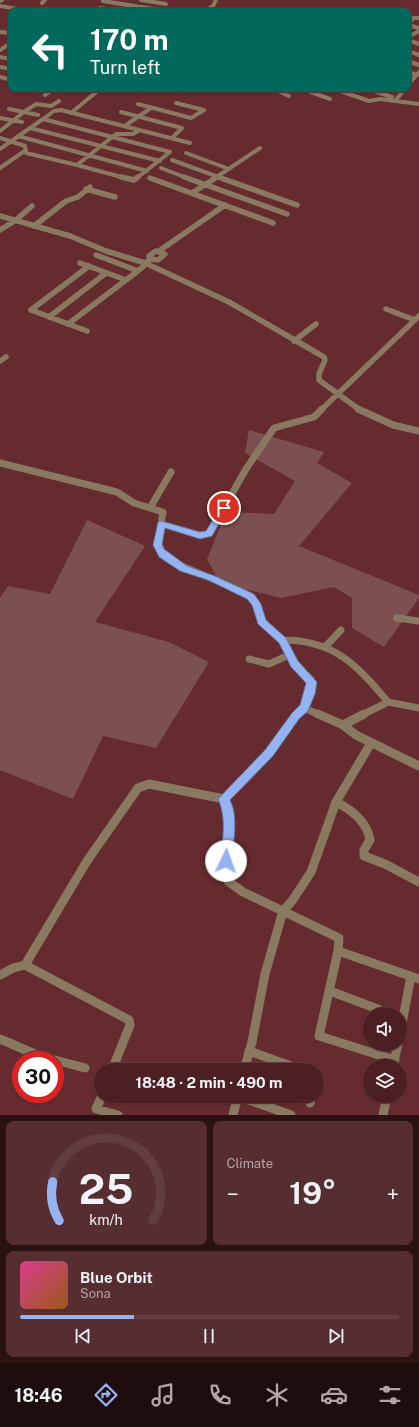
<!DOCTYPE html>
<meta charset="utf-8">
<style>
body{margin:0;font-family:"Public Sans",sans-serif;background:#562d30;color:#f1f3f6;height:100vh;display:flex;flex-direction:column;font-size:15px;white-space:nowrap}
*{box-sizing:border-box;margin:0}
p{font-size:13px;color:#b2a3a6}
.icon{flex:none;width:22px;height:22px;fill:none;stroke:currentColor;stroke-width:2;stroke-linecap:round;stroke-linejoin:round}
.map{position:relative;height:1115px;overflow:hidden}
.sheet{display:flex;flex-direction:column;gap:6px;padding:6px;background:#2a1213;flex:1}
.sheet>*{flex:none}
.hud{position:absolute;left:8px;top:8px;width:403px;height:84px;border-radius:8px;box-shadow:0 1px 3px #0004,0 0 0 1px #633e41;background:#00695c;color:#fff;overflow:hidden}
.tools{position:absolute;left:363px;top:1007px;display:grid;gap:8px}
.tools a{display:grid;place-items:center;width:44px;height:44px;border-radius:50%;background:#4c2023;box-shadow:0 1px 3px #0004,0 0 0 1px #633e41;font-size:20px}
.speed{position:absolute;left:12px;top:1051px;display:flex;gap:8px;font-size:20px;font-weight:700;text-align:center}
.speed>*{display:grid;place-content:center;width:52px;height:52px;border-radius:50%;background:#4c2023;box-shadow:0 1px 3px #0004,0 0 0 1px #633e41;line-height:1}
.speed .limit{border:6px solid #d22;background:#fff;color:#111}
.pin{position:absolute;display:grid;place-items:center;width:34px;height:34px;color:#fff;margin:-17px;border:2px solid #fff;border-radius:50%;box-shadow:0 1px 4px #0007}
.me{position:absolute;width:44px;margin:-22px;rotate:3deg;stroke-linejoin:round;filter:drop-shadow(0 0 3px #0008)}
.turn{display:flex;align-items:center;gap:14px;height:84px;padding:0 16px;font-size:18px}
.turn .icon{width:52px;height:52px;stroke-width:2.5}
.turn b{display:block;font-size:28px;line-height:34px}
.big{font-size:30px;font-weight:700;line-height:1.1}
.sheet .widget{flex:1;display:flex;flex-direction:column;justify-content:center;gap:6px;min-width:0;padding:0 14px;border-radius:8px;background:#562d30}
.sheet .dial{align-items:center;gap:0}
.dial svg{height:104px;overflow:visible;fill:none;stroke:#633e41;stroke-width:7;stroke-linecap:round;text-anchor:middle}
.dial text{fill:#f1f3f6;stroke:none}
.song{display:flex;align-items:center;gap:12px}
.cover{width:48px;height:48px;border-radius:6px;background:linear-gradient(135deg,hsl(330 70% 55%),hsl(30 70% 35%))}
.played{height:4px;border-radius:2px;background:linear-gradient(90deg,#95b2f1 30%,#633e41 30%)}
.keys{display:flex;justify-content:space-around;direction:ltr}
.heat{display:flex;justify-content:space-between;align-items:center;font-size:22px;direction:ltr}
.sheet .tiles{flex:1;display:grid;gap:6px;grid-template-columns:1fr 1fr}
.widget:last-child{grid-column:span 2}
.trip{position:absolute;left:94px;top:1063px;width:230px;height:40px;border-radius:20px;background:#4c2023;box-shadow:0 1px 3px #0004,0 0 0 1px #633e41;font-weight:700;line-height:40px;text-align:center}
.tab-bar{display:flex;height:64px;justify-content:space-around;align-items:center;background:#1e0d0e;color:#b2a3a6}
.tab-bar .icon{width:28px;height:28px}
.tab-bar .selected{color:#95b2f1}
.tab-bar b{font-size:18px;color:#f1f3f6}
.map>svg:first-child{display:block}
</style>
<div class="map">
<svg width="419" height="1115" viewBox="0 0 419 1115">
<rect width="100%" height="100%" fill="#662b2f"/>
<!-- green -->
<path fill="#7c5051" d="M 249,430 L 324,452 L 317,463 L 352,483 L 299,546 L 419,595 L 419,598 L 384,647 L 352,628 L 352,598 L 334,587 L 281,598 L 220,583 L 207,559 L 226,512 L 274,514 L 295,481 L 245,453 Z
M 87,520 L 145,546 L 95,622 L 169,642 L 209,662 L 156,748 L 103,736 L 73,799 L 0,770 L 0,598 L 8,586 L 50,594 Z"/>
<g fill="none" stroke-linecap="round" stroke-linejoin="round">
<!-- street-far3 -->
<path stroke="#8a7961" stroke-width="4" d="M 141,0 L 166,4
M 0,1 L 2,0
M 103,1 L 166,11
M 42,3 L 45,0
M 0,6 L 29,11
M 100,8 L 118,11
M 205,11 L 213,6 L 216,0
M 245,11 L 254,11
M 412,20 L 412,18 L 419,18
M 408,25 L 419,28
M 0,32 L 11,33
M 408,37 L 419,31
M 408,40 L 419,44
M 0,50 L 11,43
M 408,51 L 419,55
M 0,57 L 11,59
M 408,61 L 419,65
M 0,67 L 11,69
M 408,72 L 417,75
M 0,77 L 11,80
M 408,85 L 419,72
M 303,89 L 330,99
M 335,89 L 369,101 L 380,99 L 419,104
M 368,89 L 392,97
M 276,90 L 289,96
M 29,91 L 31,89
M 45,95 L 53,89
M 395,101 L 405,89
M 138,104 L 191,118 L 204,110 L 176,103
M 9,109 L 24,112 L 36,104 L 51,106 L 59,101
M 121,112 L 182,128 L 172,138
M 71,113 L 100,89
M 0,118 L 22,122
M 43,119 L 54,111 L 61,110 L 190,143
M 126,125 L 151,108
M 30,128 L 101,146
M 139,130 L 133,134 L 116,134 L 101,146 L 160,161
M 0,131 L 24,112 L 38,115
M 18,136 L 147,171
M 0,138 L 25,146 L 26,153 L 77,165
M 101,146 L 77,165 L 125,178
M 0,149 L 43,119 L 170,152 L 137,178
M 186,153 L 229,169
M 172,160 L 221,178
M 0,168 L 26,150
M 161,168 L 187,178
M 215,178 L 260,148"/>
<!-- street-far2 -->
<path stroke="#8a7961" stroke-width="5.5" d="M 121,177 L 134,180 L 138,177
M 184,177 L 287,214
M 218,177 L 297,205
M 150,178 L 273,223
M 86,189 L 115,197
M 192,193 L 217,177
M 0,216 L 70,236 L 106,251 L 145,263 L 229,302 L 324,357 L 325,360 L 319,374 L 319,380 L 360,410
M 34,226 L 66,201 L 78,197 L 90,187
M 0,230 L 16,220 L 32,206
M 156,251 L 165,254 L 158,260 L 151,259 L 149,256 Z
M 159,251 L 225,205
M 96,255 L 138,271 L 147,263
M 80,263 L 126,280 L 138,271
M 145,263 L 151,259
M 386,309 L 415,320
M 49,317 L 106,273
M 68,324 L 126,280
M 87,331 L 31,310 L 89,266
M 294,341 L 316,324
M 0,361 L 6,357
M 321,410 L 419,316"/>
<!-- street-far1 -->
<path stroke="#8a7961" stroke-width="7" d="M 358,409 L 393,425 L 419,431
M 0,463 L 117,492 L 134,503 L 163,512 L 158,541 L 162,552 L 182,566 L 245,593 L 257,604 L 261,622 L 283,640 L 294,664 L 311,679 L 309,694 L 304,708
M 150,508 L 171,472
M 161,524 L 200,535 L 209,534 L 246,469 L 274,428 L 314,417 L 322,409
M 397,618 L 419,621
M 283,640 C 334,640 357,665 388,702
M 326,646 L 341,630
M 249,659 L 269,664 L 289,655
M 296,715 L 304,708 L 320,715
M 362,715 L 388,702 L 419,708"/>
<!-- street -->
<path stroke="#8a7961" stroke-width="9" d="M 318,714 L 343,725 L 364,714
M 343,725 L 356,735 L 419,766
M 224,799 L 229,817 L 226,873 L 228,881 L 243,892 L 339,938 L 338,951 L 319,1036 L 395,1060
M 336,802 C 352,810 367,821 370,840 L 364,850 L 364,856 L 385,864 L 419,882
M 338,951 L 419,979
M 25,965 L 87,861 L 138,788 L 149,784 L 224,799 L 269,753 L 297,714
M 0,975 L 13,968 L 25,965 L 129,1020 L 130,1025 L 112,1070
M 330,991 L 391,1014
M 400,1034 L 411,976
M 0,1039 L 42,1057 L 54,1060
M 249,1051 L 302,1070
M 55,1060 L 85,1068
M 393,1066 L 398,1044
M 244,1070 L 252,1042 L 265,974 L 283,911 L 292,901 L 311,872 L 336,802 L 371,743
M 102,1096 L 96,1109 L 118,1115
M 310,1103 L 311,1096
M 233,1115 L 238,1096 L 291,1115
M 383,1115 L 387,1096"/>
</g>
<!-- route -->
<path fill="#95b2f1" stroke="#61749d" d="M 224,505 L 228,508 L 212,536 L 200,539 L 165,528 L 162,545 L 164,549 L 187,566 L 215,576 L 254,594 L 261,604 L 266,620 L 286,638 L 298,661 L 317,682 L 315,694 L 308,711 L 299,719 L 273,756 L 230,800 C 239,818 233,841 232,861 L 231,865 L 226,867 L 222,865 L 221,861 C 222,840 227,818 218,799 L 265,750 L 292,713 L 300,705 L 306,683 L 291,667 L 279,643 L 258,624 L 252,605 L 247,599 L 208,580 L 180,571 L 159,557 L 153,545 L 158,522 L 161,521 L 200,532 L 206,531 L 221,506 Z"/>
</svg>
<div class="tools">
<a><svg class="icon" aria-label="sound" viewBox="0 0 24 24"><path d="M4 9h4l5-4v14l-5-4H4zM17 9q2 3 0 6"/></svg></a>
<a><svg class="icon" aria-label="layers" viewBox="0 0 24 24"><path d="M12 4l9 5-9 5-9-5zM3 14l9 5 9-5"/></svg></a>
</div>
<div class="speed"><div class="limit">30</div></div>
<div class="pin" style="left:224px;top:508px;background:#d93025"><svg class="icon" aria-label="arrive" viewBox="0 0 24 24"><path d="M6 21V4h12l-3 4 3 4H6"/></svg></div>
<svg class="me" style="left:226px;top:861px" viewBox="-20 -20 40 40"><circle r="19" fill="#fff"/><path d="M0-13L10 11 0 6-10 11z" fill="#95b2f1"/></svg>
<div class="trip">18:48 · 2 min · 490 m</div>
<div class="hud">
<div class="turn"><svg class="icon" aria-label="left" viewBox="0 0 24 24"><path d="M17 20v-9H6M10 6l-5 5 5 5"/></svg><div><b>170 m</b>Turn left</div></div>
</div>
</div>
<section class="sheet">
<div class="tiles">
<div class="widget dial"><svg viewBox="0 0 100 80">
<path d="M14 69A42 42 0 1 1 86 69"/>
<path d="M14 69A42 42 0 0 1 9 39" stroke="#95b2f1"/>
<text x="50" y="56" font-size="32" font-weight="700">25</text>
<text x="50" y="72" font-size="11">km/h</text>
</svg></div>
<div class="widget"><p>Climate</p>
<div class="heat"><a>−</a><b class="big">19°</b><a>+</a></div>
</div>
<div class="widget">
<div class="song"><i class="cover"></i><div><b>Blue Orbit</b><p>Sona</p></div></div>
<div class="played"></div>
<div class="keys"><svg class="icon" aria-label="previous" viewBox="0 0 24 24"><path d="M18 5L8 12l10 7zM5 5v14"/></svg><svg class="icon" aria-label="pause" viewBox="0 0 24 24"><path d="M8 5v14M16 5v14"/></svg><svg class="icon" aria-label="next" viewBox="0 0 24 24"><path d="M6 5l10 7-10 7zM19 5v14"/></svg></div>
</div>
</div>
</section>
<nav class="tab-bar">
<b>18:46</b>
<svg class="icon selected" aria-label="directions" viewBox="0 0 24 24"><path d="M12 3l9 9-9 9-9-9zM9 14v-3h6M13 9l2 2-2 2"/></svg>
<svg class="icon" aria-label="music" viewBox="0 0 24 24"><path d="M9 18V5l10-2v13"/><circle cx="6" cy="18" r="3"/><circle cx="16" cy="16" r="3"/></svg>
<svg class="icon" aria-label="phone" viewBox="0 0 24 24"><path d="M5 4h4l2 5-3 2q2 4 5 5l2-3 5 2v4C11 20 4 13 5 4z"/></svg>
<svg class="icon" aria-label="climate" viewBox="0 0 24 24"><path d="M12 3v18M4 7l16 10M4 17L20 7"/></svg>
<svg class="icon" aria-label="car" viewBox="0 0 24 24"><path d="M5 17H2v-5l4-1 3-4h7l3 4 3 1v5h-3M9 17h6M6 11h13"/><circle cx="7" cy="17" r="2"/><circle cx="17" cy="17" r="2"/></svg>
<svg class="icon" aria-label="filters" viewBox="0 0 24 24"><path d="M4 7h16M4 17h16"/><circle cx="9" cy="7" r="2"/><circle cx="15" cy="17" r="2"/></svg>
</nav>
